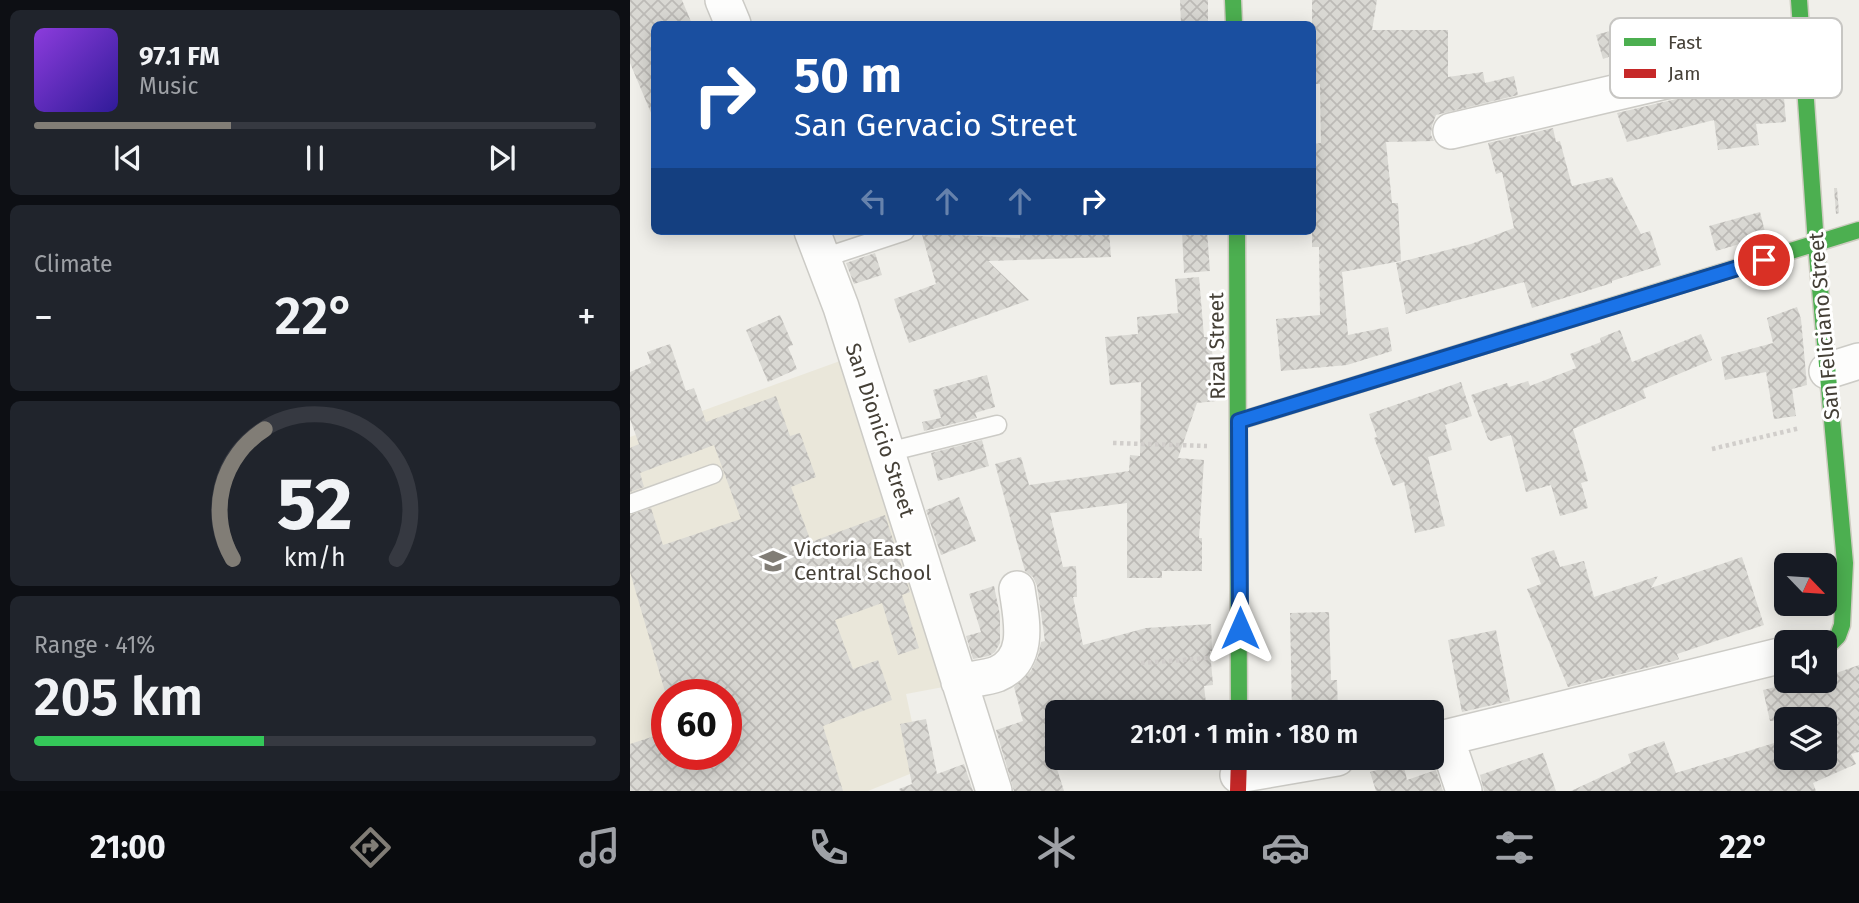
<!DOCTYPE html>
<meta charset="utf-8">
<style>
body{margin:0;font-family:"Fira Sans",sans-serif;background:#20242c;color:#f1f3f6;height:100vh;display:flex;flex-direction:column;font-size:26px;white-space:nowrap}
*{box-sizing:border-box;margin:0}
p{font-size:23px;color:#9ea1a6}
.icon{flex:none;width:38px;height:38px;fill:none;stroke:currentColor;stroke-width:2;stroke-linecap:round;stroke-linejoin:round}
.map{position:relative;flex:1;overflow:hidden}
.drawer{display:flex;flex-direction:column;gap:10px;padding:10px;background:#0d0f14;width:630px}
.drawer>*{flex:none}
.top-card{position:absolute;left:21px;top:21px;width:665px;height:214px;border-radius:10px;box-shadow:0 4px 18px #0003;background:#1a4fa0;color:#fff;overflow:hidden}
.needle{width:46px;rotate:115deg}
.controls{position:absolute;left:1144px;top:553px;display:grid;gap:14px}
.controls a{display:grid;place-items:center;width:63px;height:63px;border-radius:10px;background:#171b24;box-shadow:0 4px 18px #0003;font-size:35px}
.speed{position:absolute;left:21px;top:679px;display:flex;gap:14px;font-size:35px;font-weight:700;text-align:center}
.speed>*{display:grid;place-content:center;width:91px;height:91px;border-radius:50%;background:#171b24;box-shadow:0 4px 18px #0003;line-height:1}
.speed .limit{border:10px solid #d22;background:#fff;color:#111}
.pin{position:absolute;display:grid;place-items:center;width:60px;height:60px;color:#fff;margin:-30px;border:4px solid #fff;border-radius:50%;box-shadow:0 2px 7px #0007}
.me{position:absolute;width:77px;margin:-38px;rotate:0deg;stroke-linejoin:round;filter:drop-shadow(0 0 5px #0008)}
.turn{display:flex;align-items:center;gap:24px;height:147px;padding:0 28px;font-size:32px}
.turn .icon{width:91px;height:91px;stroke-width:2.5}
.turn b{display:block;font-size:49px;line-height:60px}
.lanes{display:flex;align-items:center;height:66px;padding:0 28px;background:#0003;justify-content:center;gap:35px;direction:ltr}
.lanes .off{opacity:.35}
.big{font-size:52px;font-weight:600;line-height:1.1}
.drawer .tile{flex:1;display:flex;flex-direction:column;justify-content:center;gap:10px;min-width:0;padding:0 24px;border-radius:10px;background:#20242c}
.drawer .dial{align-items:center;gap:0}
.dial svg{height:182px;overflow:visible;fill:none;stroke:#363941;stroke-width:7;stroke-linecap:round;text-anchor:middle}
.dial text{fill:#f1f3f6;stroke:none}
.song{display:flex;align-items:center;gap:21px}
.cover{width:84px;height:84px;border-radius:10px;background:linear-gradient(135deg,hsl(270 70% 55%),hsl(250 70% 35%))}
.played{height:7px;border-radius:4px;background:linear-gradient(90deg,#817d76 35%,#363941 35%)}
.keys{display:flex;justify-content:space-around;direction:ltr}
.heat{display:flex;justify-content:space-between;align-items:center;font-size:38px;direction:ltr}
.charge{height:10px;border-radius:5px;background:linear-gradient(90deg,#34c759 41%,#363941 0)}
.trip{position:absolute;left:415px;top:700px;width:399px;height:70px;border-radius:10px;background:#171b24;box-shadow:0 4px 18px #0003;font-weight:600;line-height:70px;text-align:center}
.tab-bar{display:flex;height:112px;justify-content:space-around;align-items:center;background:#090b0e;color:#9ea1a6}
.tab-bar .icon{width:49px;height:49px}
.tab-bar .current{color:#817d76}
.tab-bar b{font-size:32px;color:#f1f3f6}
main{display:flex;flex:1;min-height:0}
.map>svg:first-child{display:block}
</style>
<main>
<section class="drawer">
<div class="tile">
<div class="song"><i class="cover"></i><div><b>97.1 FM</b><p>Music</p></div></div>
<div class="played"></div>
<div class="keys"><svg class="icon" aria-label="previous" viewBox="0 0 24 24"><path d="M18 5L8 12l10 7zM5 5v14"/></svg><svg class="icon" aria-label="pause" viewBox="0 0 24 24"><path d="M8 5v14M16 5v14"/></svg><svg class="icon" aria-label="next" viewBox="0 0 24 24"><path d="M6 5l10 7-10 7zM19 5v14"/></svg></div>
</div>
<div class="tile"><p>Climate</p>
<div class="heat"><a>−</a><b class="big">22°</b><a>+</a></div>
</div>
<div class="tile dial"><svg viewBox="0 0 100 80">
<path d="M14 69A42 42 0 1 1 86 69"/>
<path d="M14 69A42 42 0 0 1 28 12" stroke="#817d76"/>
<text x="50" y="56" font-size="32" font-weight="700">52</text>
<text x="50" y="72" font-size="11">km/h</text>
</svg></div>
<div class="tile"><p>Range · 41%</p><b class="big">205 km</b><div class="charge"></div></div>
</section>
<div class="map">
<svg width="1229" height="791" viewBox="0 0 1229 791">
<defs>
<pattern id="building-cross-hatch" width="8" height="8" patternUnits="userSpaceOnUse" patternTransform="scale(1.75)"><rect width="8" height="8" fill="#d9d8d3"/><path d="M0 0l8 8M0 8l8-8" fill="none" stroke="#bcbab6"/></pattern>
</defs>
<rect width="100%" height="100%" fill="#f0efea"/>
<!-- education -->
<path fill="#eae7da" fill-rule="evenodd" d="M 221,357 L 324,685 L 276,694 L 292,769 L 238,791 L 0,791 L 0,437 ZM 37,695 L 96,695 L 96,754 L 37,754 Z"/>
<!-- building -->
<path fill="url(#building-cross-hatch)" d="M 0,0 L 52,0 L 62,24 L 24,24 L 24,120 L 0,63 Z
M 550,0 L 578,0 L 578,24 L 551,24 Z
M 682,0 L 747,0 L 742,30 L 818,30 L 818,77 L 853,72 L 855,83 L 884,76 L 888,95 L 806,115 L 802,126 L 801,135 L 804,141 L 756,142 L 762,203 L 768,203 L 771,261 L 712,272 L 718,335 L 758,327 L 762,351 L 717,365 L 651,371 L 646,319 L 690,315 L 689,247 L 682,247 L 682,144 L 691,143 L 690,84 L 682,84 Z
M 994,27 L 1001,49 L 973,59 L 966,35 Z
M 1152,74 L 1156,122 L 1126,124 L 1129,145 L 1088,150 L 1084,120 L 997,142 L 987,113 Z
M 923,128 L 926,142 L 930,141 L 942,186 L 982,177 L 1011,234 L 1020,231 L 1031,265 L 982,281 L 982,283 L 902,308 L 894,282 L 776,314 L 766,263 L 841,244 L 884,228 L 872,172 L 866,174 L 858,143 Z
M 1204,188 L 1207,188 L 1209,213 L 1206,214 Z
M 1130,212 L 1136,236 L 1086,251 L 1079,226 Z
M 291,231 L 327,231 L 328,235 L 390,238 L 390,231 L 479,231 L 481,257 L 358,261 L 399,300 L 279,343 L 264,299 L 306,284 Z
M 552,231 L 577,231 L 580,271 L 554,273 Z
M 245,253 L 252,275 L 224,284 L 216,263 Z
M 569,277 L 574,337 L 581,337 L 586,401 L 567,403 L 548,458 L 574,460 L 569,538 L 572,538 L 572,571 L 532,571 L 532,578 L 497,578 L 497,503 L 420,513 L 433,567 L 446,566 L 447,597 L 443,597 L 453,645 L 516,628 L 581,624 L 582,651 L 580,651 L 583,685 L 574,686 L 577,712 L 427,712 L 427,769 L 434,791 L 384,791 L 366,730 L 393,721 L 384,687 L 401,671 L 408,656 L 411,642 L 415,641 L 407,586 L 403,577 L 395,571 L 365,464 L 391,457 L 399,485 L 499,471 L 500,455 L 510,456 L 511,382 L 480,385 L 475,337 L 508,334 L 507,317 L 548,313 L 545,279 Z
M 1167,307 L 1171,319 L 1177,385 L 1162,389 L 1166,416 L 1144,419 L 1136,372 L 1095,380 L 1091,357 L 1143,343 L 1137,318 Z
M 150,315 L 163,345 L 158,347 L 167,369 L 138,382 L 116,330 Z
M 990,330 L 1002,362 L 1071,334 L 1082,360 L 1013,389 L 1016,398 L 943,429 L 958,481 L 951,483 L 958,508 L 930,516 L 921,485 L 896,492 L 881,435 L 861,441 L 858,439 L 841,395 L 877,383 L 879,387 L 898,381 L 900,386 L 946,368 L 940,354 L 971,342 L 970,338 Z
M 40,344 L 56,391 L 64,388 L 76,422 L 146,396 L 160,436 L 170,433 L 186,477 L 161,487 L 181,542 L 255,515 L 280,592 L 272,595 L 289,648 L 268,655 L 252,603 L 205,620 L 223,669 L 248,660 L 262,700 L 193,726 L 213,791 L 0,791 L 0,744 L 37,732 L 37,754 L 96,754 L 96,695 L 36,695 L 0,572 L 0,515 L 21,508 L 33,545 L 111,519 L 84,445 L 10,473 L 14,487 L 0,492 L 0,448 L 9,444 L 0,419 L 0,372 L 21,363 L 17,352 Z
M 357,375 L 365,407 L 345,413 L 347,418 L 294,431 L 292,422 L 311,418 L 303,390 Z
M 831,382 L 842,416 L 815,425 L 822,450 L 798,457 L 815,526 L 785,533 L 774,482 L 763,486 L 744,438 L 747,437 L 739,414 Z
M 352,440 L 359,466 L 308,481 L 301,453 Z
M 329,497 L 346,541 L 311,555 L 296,510 Z
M 924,550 L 930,567 L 954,561 L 964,597 L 1028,576 L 1021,588 L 1112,557 L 1134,625 L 1047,654 L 1049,659 L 1044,661 L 938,687 L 897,589 L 911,584 L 901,558 Z
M 364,586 L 370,615 L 370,643 L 365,652 L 359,656 L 343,659 L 336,636 L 351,632 L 339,594 Z
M 699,612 L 701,680 L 707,680 L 708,712 L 662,712 L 660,613 Z
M 866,630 L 880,701 L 832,712 L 818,640 Z
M 1229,665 L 1229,752 L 1221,754 L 1226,764 L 1183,783 L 1186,791 L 941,791 L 1001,763 L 998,754 L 1034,741 L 1046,773 L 1157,739 L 1157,758 L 1195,758 L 1195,727 L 1209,723 L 1195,723 L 1195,719 L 1140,721 L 1133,690 L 1170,681 L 1195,681 L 1195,677 Z
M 296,719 L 307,774 L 334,764 L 343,791 L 270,791 L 269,789 L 282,784 L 270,724 Z
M 913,753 L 926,791 L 854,791 L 850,775 Z
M 773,763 L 777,780 L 806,770 L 813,791 L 746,791 L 740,772 Z"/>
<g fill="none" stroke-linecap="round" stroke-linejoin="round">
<!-- lane casing -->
<g stroke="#cccbc6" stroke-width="21">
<path id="lane" d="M 193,258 L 275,231
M 258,452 L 367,425
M 0,504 L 83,474"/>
</g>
<!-- street casing -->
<g stroke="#cccbc6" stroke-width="38">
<path id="street" d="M 93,0 L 103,24
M 821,131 L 1172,49
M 182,231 L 211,307 L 364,791
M 1197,371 L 1229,361
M 329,682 C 341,679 356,678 367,674 C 402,659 391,618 387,589
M 816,738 L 834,791
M 802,741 L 1157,654
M 608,775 L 707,758"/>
</g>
<!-- fast casing -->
<g stroke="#ceccc1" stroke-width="19">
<path id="fast" d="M 603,0 L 604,24
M 1169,0 L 1186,244 L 1215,563 L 1212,625 L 1208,636 L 1201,643 L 1195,645
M 607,231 L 609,712
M 609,421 L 1229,230"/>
</g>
<!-- jam casing -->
<g stroke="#ceccc1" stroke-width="19">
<path id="jam" d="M 608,791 L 609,758"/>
</g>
<!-- path -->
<path stroke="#d1cecb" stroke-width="4.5" stroke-dasharray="3.5 3.5" stroke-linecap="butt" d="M 483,443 L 577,446
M 1082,449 L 1170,428
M 511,663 L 578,658"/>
<!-- lane -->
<use href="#lane" stroke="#fdfdfc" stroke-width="18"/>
<!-- street -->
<use href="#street" stroke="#fdfdfc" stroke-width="35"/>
<!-- fast -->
<use href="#fast" stroke="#4caf50" stroke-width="16"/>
<!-- jam -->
<use href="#jam" stroke="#c62828" stroke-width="16"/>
</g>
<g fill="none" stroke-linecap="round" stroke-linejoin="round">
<!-- route casing -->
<g stroke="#114b97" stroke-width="18">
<path id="route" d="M 610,628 L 609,421 L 1134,260"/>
</g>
<!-- route -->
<use href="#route" stroke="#1a73e8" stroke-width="12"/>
</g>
<!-- icons -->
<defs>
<g id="school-bare" transform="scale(2.1)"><path d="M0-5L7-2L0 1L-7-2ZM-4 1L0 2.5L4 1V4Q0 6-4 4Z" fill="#817d76" stroke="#fff" stroke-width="2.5" paint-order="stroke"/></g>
</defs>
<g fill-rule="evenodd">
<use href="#school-bare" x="143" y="561"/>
</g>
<g text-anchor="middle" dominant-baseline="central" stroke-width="6" stroke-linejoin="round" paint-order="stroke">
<!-- street labels -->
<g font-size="21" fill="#454037" stroke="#fff">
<text transform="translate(1194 326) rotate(-95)">San Feliciano Street</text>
<text transform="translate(587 346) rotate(-91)">Rizal Street</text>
<text transform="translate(250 430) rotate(72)">San Dionicio Street</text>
</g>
<!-- poi labels -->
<g font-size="21" fill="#454037" stroke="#fff" text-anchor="start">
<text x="164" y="549">Victoria East<tspan x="164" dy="24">Central School</tspan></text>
</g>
</g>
<!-- legend -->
<rect x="980" y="18" width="232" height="80" rx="10" fill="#fff" stroke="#c7c6c3" stroke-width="2"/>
<rect x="994" y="38" width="32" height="8" fill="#4caf50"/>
<rect x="994" y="69" width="32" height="9" fill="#c62828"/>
<g font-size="19" fill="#454037">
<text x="1038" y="49">Fast</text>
<text x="1038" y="80">Jam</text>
</g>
</svg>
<div class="controls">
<a><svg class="needle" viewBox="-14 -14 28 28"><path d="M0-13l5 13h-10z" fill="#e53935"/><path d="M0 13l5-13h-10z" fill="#9ea1a6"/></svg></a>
<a><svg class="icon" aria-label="sound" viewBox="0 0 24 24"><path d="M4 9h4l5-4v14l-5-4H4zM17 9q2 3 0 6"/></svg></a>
<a><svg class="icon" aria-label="layers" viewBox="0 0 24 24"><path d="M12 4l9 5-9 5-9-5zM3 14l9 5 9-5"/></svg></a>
</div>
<div class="speed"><div class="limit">60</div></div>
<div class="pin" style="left:1134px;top:260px;background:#d93025"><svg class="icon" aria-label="arrive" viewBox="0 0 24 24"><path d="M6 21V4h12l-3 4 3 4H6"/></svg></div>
<svg class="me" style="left:610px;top:628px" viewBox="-20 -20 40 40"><path d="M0-17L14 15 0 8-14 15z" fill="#1a73e8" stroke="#fff" stroke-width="4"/></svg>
<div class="trip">21:01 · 1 min · 180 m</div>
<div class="top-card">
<div class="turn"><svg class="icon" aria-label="right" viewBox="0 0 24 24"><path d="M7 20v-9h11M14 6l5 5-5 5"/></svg><div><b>50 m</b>San Gervacio Street</div></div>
<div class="lanes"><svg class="icon off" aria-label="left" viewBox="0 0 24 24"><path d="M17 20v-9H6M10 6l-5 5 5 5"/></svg><svg class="icon off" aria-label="ahead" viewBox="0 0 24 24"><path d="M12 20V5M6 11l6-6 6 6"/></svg><svg class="icon off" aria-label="ahead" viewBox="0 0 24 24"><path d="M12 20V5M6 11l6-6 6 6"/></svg><svg class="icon" aria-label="right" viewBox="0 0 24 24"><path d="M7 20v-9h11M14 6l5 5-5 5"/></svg></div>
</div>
</div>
</main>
<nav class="tab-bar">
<b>21:00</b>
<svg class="icon current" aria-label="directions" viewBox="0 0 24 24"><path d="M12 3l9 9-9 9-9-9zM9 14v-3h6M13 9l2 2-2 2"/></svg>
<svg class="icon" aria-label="music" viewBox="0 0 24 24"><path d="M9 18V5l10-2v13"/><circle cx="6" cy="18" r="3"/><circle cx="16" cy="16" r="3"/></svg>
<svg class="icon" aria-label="phone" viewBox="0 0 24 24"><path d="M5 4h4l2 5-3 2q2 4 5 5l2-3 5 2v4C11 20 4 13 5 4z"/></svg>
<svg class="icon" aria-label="climate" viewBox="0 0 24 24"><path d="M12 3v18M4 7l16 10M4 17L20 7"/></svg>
<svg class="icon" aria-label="car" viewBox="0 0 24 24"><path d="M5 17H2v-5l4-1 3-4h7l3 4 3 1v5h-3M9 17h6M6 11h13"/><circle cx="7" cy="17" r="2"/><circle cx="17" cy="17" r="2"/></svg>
<svg class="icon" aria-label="filters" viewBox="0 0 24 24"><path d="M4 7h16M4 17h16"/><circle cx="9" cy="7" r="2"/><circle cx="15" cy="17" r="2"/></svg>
<b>22°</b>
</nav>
